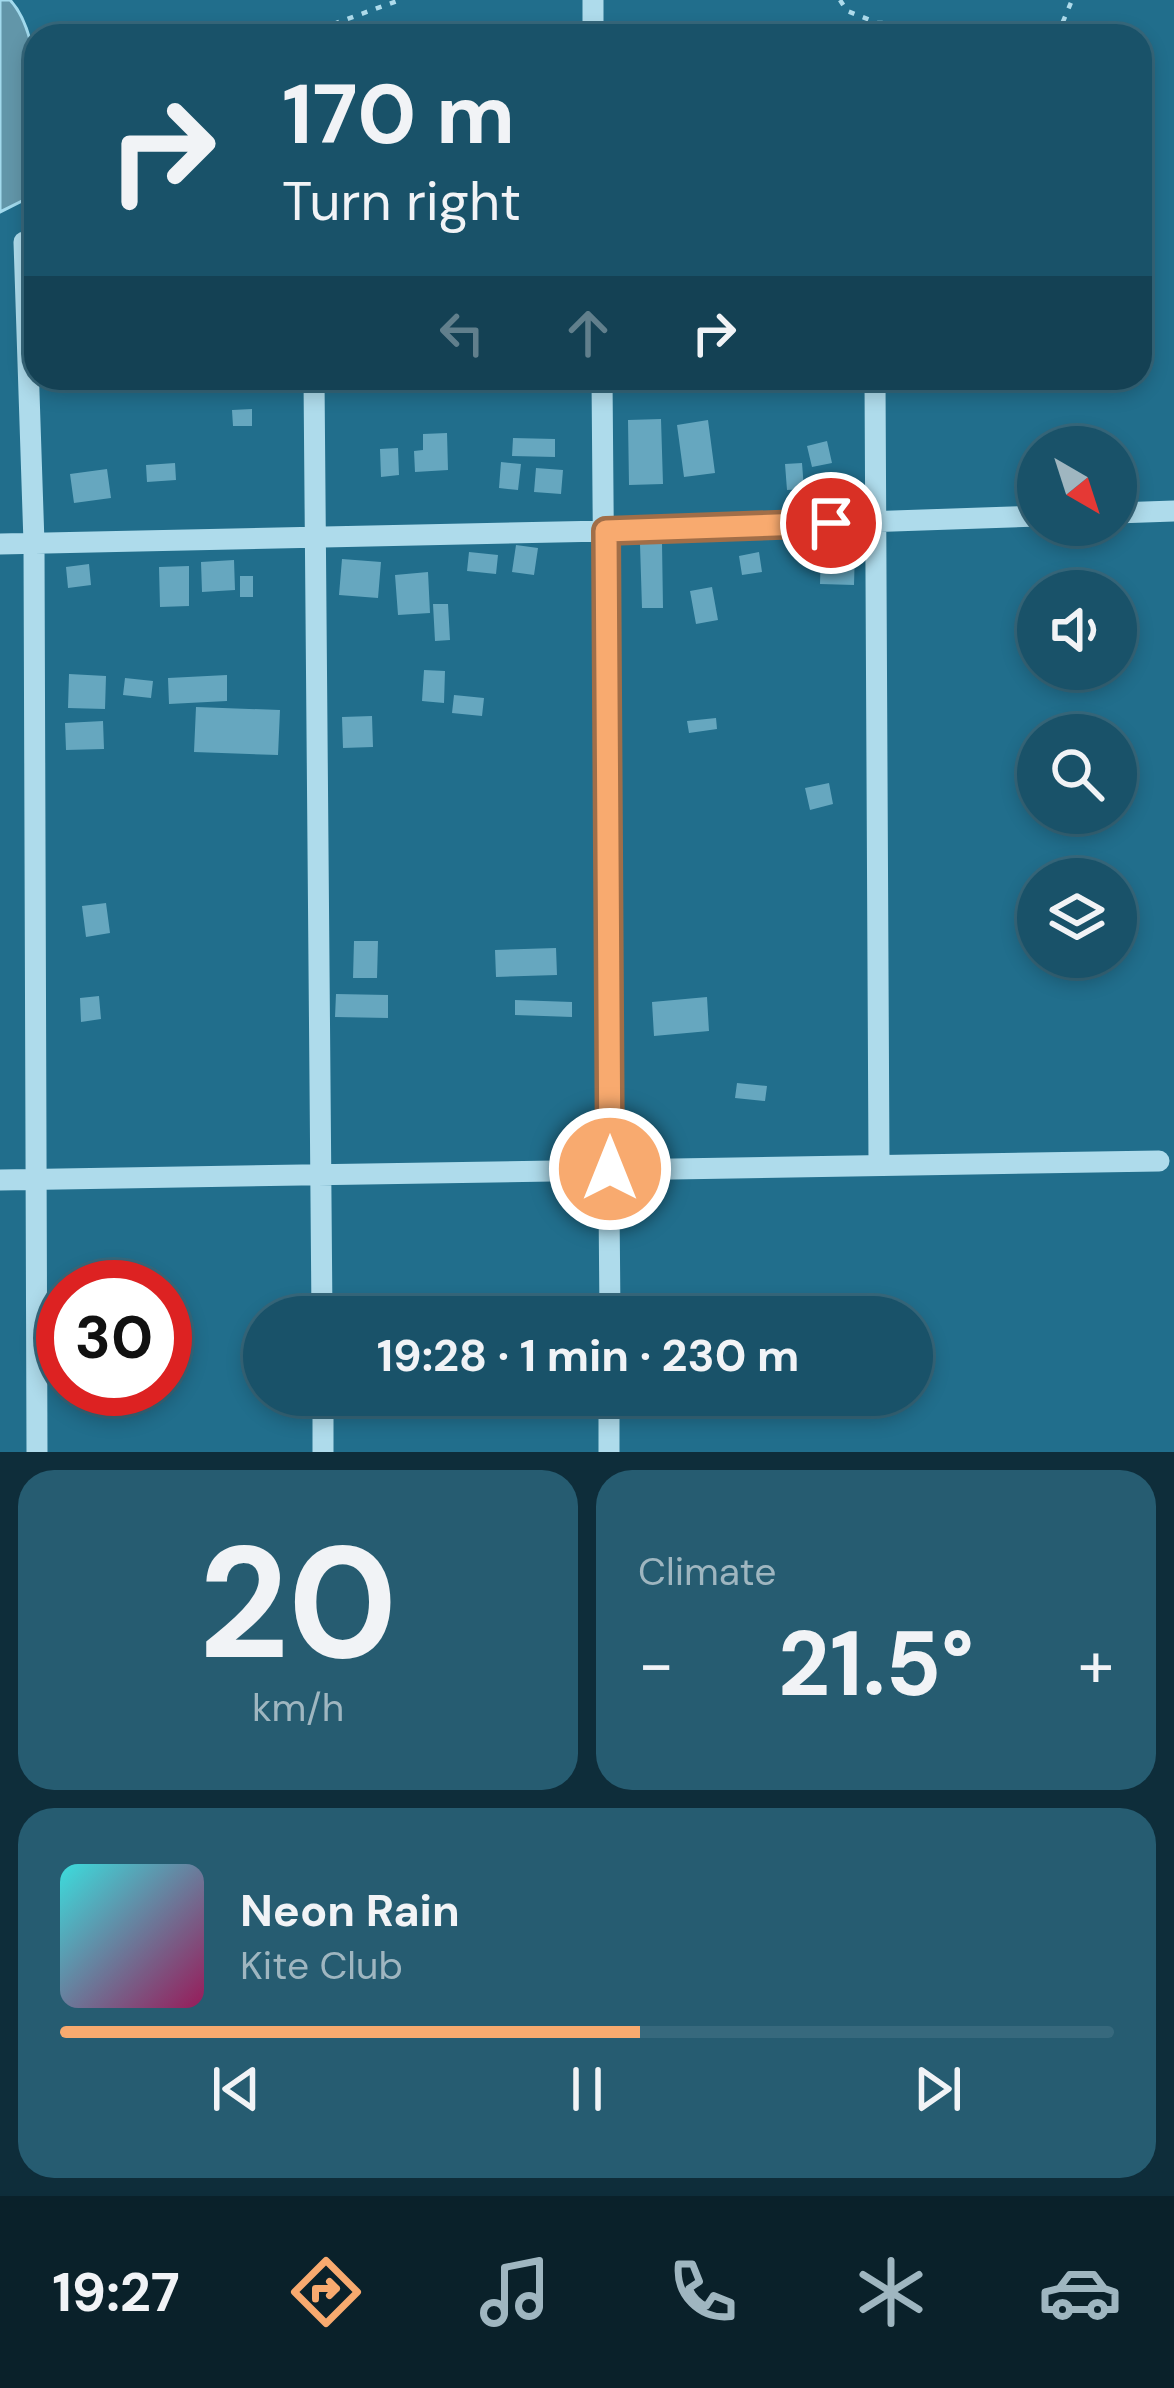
<!DOCTYPE html>
<meta charset="utf-8">
<style>
body{margin:0;font-family:"DM Sans",sans-serif;background:#265c71;color:#f1f3f6;height:100vh;display:flex;flex-direction:column;font-size:45px;white-space:nowrap}
*{box-sizing:border-box;margin:0}
p{font-size:39px;color:#9fb6c0}
.icon{flex:none;width:66px;height:66px;fill:none;stroke:currentColor;stroke-width:2;stroke-linecap:round;stroke-linejoin:round}
.map{position:relative;height:1452px;overflow:hidden}
.details{display:flex;flex-direction:column;gap:18px;padding:18px;background:#0e2d3a;flex:1}
.details>*{flex:none}
.banner{position:absolute;left:24px;top:24px;width:1128px;height:366px;border-radius:36px;box-shadow:0 6px 18px #0003,0 0 0 3px #37697d;background:#195269;color:#f1f3f6;overflow:hidden}
.needle{width:78px;rotate:141deg}
.controls{position:absolute;left:1017px;top:426px;display:grid;gap:24px}
.controls a{display:grid;place-items:center;width:120px;height:120px;border-radius:50%;background:#195269;box-shadow:0 6px 18px #0003,0 0 0 3px #37697d;font-size:60px}
.speed{position:absolute;left:36px;top:1260px;display:flex;gap:24px;font-size:60px;font-weight:700;text-align:center}
.speed>*{display:grid;place-content:center;width:156px;height:156px;border-radius:50%;background:#195269;box-shadow:0 6px 18px #0003,0 0 0 3px #37697d;line-height:1}
.speed .limit{border:18px solid #d22;background:#fff;color:#111}
.pin{position:absolute;display:grid;place-items:center;width:102px;height:102px;color:#fff;margin:-51px;border:6px solid #fff;border-radius:50%;box-shadow:0 3px 12px #0007}
.me{position:absolute;width:132px;margin:-66px;rotate:0deg;stroke-linejoin:round;filter:drop-shadow(0 0 9px #0008)}
.turn{display:flex;align-items:center;gap:42px;height:252px;padding:0 60px;font-size:54px}
.turn .icon{width:156px;height:156px;stroke-width:2.5}
.turn b{display:block;font-size:84px;line-height:102px}
.lanes{display:flex;align-items:center;height:114px;padding:0 60px;background:#0003;justify-content:center;gap:60px;direction:ltr}
.lanes .off{opacity:.35}
.big{font-size:90px;font-weight:700;line-height:1.1}
.details .widget{flex:1;display:flex;flex-direction:column;justify-content:center;gap:18px;min-width:0;padding:0 42px;border-radius:36px;background:#265c71}
.details .dial{align-items:center;gap:0}
.dial b{font-size:156px;line-height:1}
.song{display:flex;align-items:center;gap:36px}
.cover{width:144px;height:144px;border-radius:18px;background:linear-gradient(135deg,hsl(180 70% 55%),hsl(330 70% 35%))}
.played{height:12px;border-radius:6px;background:linear-gradient(90deg,#f8aa6f 55%,#37697d 55%)}
.keys{display:flex;justify-content:space-around;direction:ltr}
.heat{display:flex;justify-content:space-between;align-items:center;font-size:66px;direction:ltr}
.details .tiles{flex:1;display:grid;gap:18px;grid-template-columns:1fr 1fr}
.widget:last-child{grid-column:span 2}
.trip{position:absolute;left:243px;top:1296px;width:690px;height:120px;border-radius:60px;background:#195269;box-shadow:0 6px 18px #0003,0 0 0 3px #37697d;font-weight:700;line-height:120px;text-align:center}
.tab-bar{display:flex;height:192px;justify-content:space-around;align-items:center;background:#0a212a;color:#9fb6c0}
.tab-bar .icon{width:84px;height:84px}
.tab-bar .active{color:#f8aa6f}
.tab-bar b{font-size:54px;color:#f1f3f6}
.map>svg:first-child{display:block}
</style>
<div class="map">
<svg width="1174" height="1452" viewBox="0 0 1174 1452">
<rect width="100%" height="100%" fill="#216e8c"/>
<!-- water -->
<path fill="#6296a9" stroke="#a2daed" stroke-width="3" d="M 0,0 L 10,0 C 46,38 43,150 28,198 L 0,212 Z
M 1140,45 L 1146,47 L 1152,132 L 1140,165 Z"/>
<!-- building -->
<path fill="#66a7bf" d="M 252,409 L 252,426 L 233,426 L 232,410 Z
M 661,419 L 663,484 L 629,485 L 628,420 Z
M 708,420 L 715,473 L 684,477 L 677,425 Z
M 447,433 L 448,470 L 415,472 L 414,451 L 423,450 L 423,434 Z
M 513,438 L 555,439 L 555,457 L 512,456 Z
M 827,441 L 832,463 L 812,467 L 807,446 Z
M 398,448 L 399,475 L 381,477 L 380,449 Z
M 501,462 L 521,464 L 518,490 L 499,488 Z
M 175,463 L 176,480 L 147,482 L 146,465 Z
M 802,463 L 804,489 L 787,490 L 785,464 Z
M 536,468 L 563,470 L 561,494 L 534,492 Z
M 107,469 L 111,498 L 74,503 L 70,474 Z
M 662,543 L 663,608 L 642,608 L 640,544 Z
M 516,545 L 538,548 L 534,575 L 512,572 Z
M 821,548 L 855,549 L 854,585 L 820,584 Z
M 469,552 L 498,555 L 496,574 L 467,571 Z
M 759,552 L 762,572 L 742,575 L 739,556 Z
M 342,559 L 381,562 L 378,598 L 339,595 Z
M 234,560 L 235,590 L 202,592 L 201,562 Z
M 89,564 L 91,585 L 68,588 L 66,567 Z
M 189,566 L 189,606 L 160,607 L 159,567 Z
M 428,572 L 430,613 L 398,615 L 395,575 Z
M 240,576 L 253,576 L 253,597 L 240,597 Z
M 712,587 L 718,620 L 696,624 L 690,591 Z
M 433,604 L 448,604 L 450,640 L 435,641 Z
M 424,670 L 445,671 L 444,703 L 422,701 Z
M 69,674 L 106,676 L 105,709 L 68,708 Z
M 227,675 L 227,701 L 169,704 L 168,678 Z
M 125,678 L 153,681 L 151,698 L 123,695 Z
M 454,695 L 484,698 L 482,716 L 452,713 Z
M 196,707 L 280,710 L 278,755 L 194,752 Z
M 372,716 L 373,747 L 343,748 L 342,717 Z
M 716,718 L 717,729 L 689,733 L 687,721 Z
M 103,721 L 104,749 L 66,750 L 65,723 Z
M 829,783 L 833,804 L 810,810 L 805,788 Z
M 106,903 L 110,933 L 86,937 L 82,906 Z
M 354,941 L 378,941 L 377,978 L 353,978 Z
M 556,948 L 557,975 L 496,977 L 495,950 Z
M 336,994 L 388,995 L 388,1018 L 335,1017 Z
M 99,996 L 101,1019 L 81,1022 L 80,998 Z
M 707,997 L 709,1031 L 654,1036 L 652,1002 Z
M 515,1000 L 572,1002 L 572,1017 L 515,1015 Z
M 737,1083 L 767,1086 L 765,1101 L 735,1098 Z"/>
<g fill="none" stroke-linecap="round" stroke-linejoin="round">
<!-- path -->
<path stroke="#aedbeb" stroke-width="4.5" stroke-dasharray="6 9" stroke-linecap="butt" d="M 840,0 L 847,11 L 878,23 L 1059,26
M 324,36 L 336,23 L 400,0
M 877,36 L 878,23
M 1057,36 L 1072,0"/>
<!-- minor -->
<path stroke="#aedbeb" stroke-width="21" d="M 593,0 L 593,36
M 24,242 L 34,543 L 37,1452
M 314,378 L 322,1317
M 602,378 L 610,1317
M 875,378 L 879,1165
M 1116,513 L 1174,511
M 0,544 L 606,531 L 1038,516
M 0,1180 L 1159,1161
M 323,1395 L 323,1452
M 609,1452 L 609,1395"/>
</g>
<g fill="none" stroke-linecap="round" stroke-linejoin="round">
<!-- route casing -->
<g stroke="#a16e48" stroke-width="30">
<path id="route" d="M 610,1169 L 606,531 L 831,523"/>
</g>
<!-- route -->
<use href="#route" stroke="#f8aa6f" stroke-width="21"/>
</g>
</svg>
<div class="controls">
<a><svg class="needle" viewBox="-14 -14 28 28"><path d="M0-13l5 13h-10z" fill="#e53935"/><path d="M0 13l5-13h-10z" fill="#9fb6c0"/></svg></a>
<a><svg class="icon" aria-label="sound" viewBox="0 0 24 24"><path d="M4 9h4l5-4v14l-5-4H4zM17 9q2 3 0 6"/></svg></a>
<a><svg class="icon" aria-label="search" viewBox="0 0 24 24"><circle cx="10" cy="10" r="6"/><path d="M15 15l6 6"/></svg></a>
<a><svg class="icon" aria-label="layers" viewBox="0 0 24 24"><path d="M12 4l9 5-9 5-9-5zM3 14l9 5 9-5"/></svg></a>
</div>
<div class="speed"><div class="limit">30</div></div>
<div class="pin" style="left:831px;top:523px;background:#d93025"><svg class="icon" aria-label="arrive" viewBox="0 0 24 24"><path d="M6 21V4h12l-3 4 3 4H6"/></svg></div>
<svg class="me" style="left:610px;top:1169px" viewBox="-20 -20 40 40"><circle r="17" fill="#f8aa6f" stroke="#fff" stroke-width="3"/><path d="M0-11L8 9 0 5-8 9z" fill="#fff"/></svg>
<div class="trip">19:28 · 1 min · 230 m</div>
<div class="banner">
<div class="turn"><svg class="icon" aria-label="right" viewBox="0 0 24 24"><path d="M7 20v-9h11M14 6l5 5-5 5"/></svg><div><b>170 m</b>Turn right</div></div>
<div class="lanes"><svg class="icon off" aria-label="left" viewBox="0 0 24 24"><path d="M17 20v-9H6M10 6l-5 5 5 5"/></svg><svg class="icon off" aria-label="ahead" viewBox="0 0 24 24"><path d="M12 20V5M6 11l6-6 6 6"/></svg><svg class="icon" aria-label="right" viewBox="0 0 24 24"><path d="M7 20v-9h11M14 6l5 5-5 5"/></svg></div>
</div>
</div>
<section class="details">
<div class="tiles">
<div class="widget dial"><b>20</b><p>km/h</p></div>
<div class="widget"><p>Climate</p>
<div class="heat"><a>−</a><b class="big">21.5°</b><a>+</a></div>
</div>
<div class="widget">
<div class="song"><i class="cover"></i><div><b>Neon Rain</b><p>Kite Club</p></div></div>
<div class="played"></div>
<div class="keys"><svg class="icon" aria-label="previous" viewBox="0 0 24 24"><path d="M18 5L8 12l10 7zM5 5v14"/></svg><svg class="icon" aria-label="pause" viewBox="0 0 24 24"><path d="M8 5v14M16 5v14"/></svg><svg class="icon" aria-label="next" viewBox="0 0 24 24"><path d="M6 5l10 7-10 7zM19 5v14"/></svg></div>
</div>
</div>
</section>
<nav class="tab-bar">
<b>19:27</b>
<svg class="icon active" aria-label="directions" viewBox="0 0 24 24"><path d="M12 3l9 9-9 9-9-9zM9 14v-3h6M13 9l2 2-2 2"/></svg>
<svg class="icon" aria-label="music" viewBox="0 0 24 24"><path d="M9 18V5l10-2v13"/><circle cx="6" cy="18" r="3"/><circle cx="16" cy="16" r="3"/></svg>
<svg class="icon" aria-label="phone" viewBox="0 0 24 24"><path d="M5 4h4l2 5-3 2q2 4 5 5l2-3 5 2v4C11 20 4 13 5 4z"/></svg>
<svg class="icon" aria-label="climate" viewBox="0 0 24 24"><path d="M12 3v18M4 7l16 10M4 17L20 7"/></svg>
<svg class="icon" aria-label="car" viewBox="0 0 24 24"><path d="M5 17H2v-5l4-1 3-4h7l3 4 3 1v5h-3M9 17h6M6 11h13"/><circle cx="7" cy="17" r="2"/><circle cx="17" cy="17" r="2"/></svg>
</nav>
